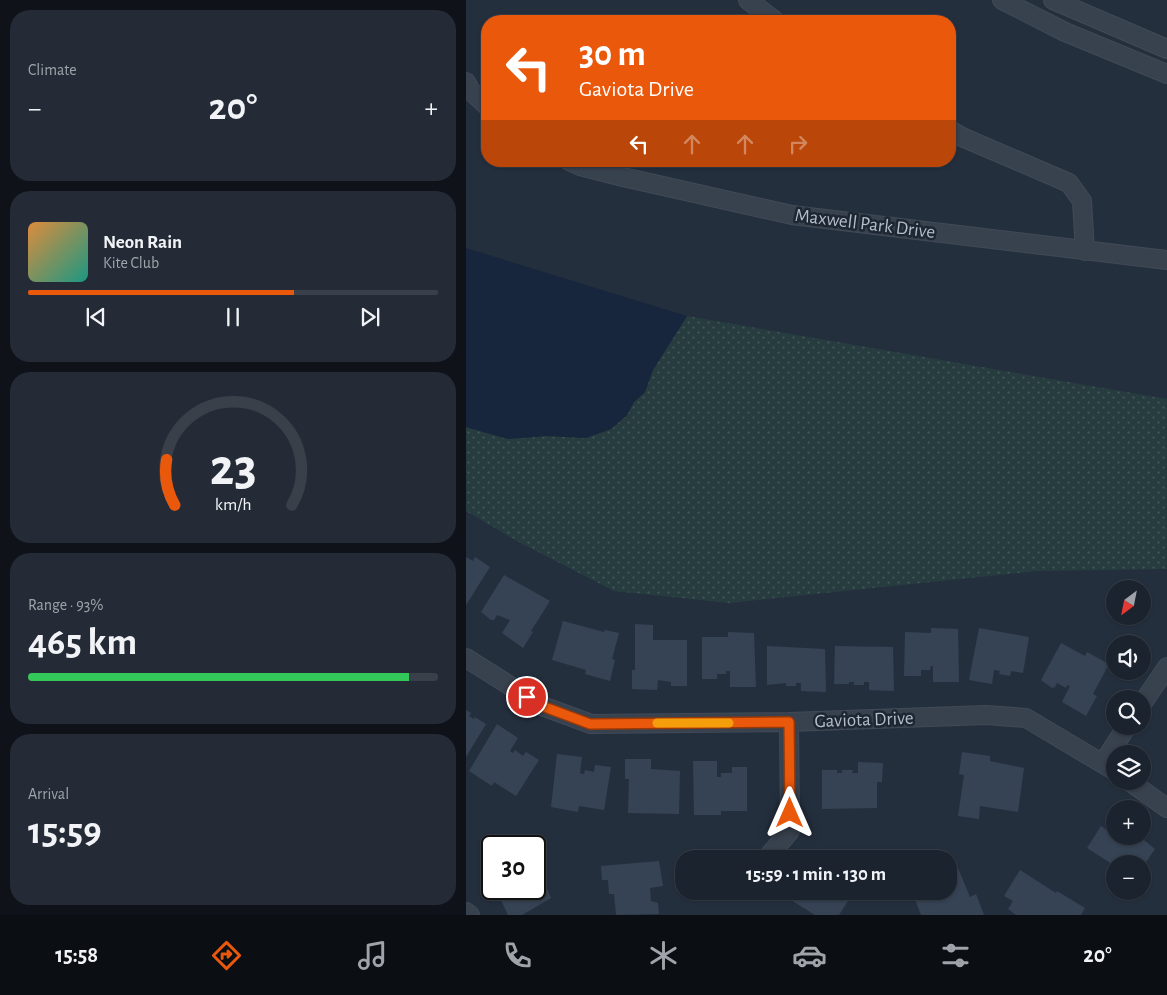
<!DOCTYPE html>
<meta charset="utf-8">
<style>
body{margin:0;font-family:"Alegreya Sans",sans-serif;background:#242b36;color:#f1f3f6;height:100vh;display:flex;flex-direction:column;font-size:19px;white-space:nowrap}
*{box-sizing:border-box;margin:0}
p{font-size:16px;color:#a0a4aa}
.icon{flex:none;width:28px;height:28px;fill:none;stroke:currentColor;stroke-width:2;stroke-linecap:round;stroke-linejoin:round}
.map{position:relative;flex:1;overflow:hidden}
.panel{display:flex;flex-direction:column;gap:10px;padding:10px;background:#0f1319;width:466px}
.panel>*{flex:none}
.guide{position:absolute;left:15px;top:15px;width:475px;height:152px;border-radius:20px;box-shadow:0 1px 4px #0004,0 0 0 1px #39404a;background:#ea580c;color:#fff;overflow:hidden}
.needle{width:32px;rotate:212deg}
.buttons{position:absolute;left:640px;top:580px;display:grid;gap:10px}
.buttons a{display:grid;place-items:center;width:45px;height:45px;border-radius:50%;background:#1b232e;box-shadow:0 1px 4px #0004,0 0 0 1px #39404a;font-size:25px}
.speed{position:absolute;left:15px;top:835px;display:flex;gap:10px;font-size:25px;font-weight:700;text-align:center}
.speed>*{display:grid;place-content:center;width:65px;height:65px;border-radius:50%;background:#1b232e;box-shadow:0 1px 4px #0004,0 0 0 1px #39404a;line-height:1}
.speed .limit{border:2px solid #111;border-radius:8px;background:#fff;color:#111}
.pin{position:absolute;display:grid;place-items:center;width:42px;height:42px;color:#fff;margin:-21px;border:2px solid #fff;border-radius:50%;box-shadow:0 1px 5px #0007}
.me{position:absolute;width:55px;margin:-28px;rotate:0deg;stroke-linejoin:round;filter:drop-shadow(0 0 4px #0008)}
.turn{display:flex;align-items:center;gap:18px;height:105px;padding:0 15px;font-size:22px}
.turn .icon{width:65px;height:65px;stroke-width:2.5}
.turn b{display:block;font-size:35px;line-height:42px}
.lanes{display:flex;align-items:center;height:48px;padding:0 15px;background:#0003;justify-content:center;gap:25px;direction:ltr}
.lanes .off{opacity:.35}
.big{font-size:38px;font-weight:700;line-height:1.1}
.panel .widget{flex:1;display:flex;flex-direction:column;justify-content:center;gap:8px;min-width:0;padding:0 18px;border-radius:20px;background:#242b36}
.panel .dial{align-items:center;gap:0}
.dial svg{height:130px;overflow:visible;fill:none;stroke:#39404a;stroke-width:7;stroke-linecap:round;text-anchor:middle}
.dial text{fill:#f1f3f6;stroke:none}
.song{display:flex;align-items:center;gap:15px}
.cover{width:60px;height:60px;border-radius:8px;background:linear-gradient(135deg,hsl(30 70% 55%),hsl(170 70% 35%))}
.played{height:5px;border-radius:2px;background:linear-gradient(90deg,#ea580c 65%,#39404a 65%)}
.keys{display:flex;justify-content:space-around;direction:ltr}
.heat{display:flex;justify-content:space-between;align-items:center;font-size:28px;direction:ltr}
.charge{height:8px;border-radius:4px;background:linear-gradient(90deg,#34c759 93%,#39404a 0)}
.trip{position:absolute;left:209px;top:850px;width:282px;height:50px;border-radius:20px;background:#1b232e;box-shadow:0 1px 4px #0004,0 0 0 1px #39404a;font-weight:700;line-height:50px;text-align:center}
.tabs{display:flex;height:80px;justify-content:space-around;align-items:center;background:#0b0e12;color:#a0a4aa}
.tabs .icon{width:35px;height:35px}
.tabs .selected{color:#ea580c}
.tabs b{font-size:22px;color:#f1f3f6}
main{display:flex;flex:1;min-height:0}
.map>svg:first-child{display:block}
</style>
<main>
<section class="panel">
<div class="widget"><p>Climate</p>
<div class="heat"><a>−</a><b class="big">20°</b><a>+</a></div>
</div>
<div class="widget">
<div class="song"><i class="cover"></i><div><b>Neon Rain</b><p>Kite Club</p></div></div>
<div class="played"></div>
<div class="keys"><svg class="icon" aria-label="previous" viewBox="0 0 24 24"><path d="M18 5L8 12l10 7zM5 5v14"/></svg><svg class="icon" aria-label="pause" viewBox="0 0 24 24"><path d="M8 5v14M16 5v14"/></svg><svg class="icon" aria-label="next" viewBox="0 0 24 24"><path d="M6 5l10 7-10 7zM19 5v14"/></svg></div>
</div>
<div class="widget dial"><svg viewBox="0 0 100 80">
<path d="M14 69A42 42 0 1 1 86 69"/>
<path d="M14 69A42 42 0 0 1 9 41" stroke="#ea580c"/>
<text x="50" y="56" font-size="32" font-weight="700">23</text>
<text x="50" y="72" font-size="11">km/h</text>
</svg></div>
<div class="widget"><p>Range · 93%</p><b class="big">465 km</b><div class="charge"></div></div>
<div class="widget"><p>Arrival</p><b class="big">15:59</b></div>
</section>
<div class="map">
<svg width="701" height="915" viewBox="0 0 701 915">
<defs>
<pattern id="grass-dots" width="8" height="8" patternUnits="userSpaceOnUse" patternTransform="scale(1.25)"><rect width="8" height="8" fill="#263c3f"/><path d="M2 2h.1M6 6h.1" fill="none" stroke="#435659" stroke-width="1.8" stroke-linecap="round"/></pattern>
</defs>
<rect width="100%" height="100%" fill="#242f3e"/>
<!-- grass -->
<path fill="url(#grass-dots)" d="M 221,316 L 701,399 L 701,569 L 571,571 L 263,603 L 148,591 L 49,540 L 0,511 L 0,427 L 42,439 L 81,436 L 120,438 L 145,429 L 161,415 L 168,402 L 179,392 L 187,370 Z"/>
<!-- water -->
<path fill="#17263c" d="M 0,248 L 221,316 L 187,370 L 179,392 L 168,402 L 161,415 L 145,429 L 120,438 L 81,436 L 42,439 L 0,427 Z"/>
<!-- building -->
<path fill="#364354" d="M 0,557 L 7,561 L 9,557 L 24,567 L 0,605 Z
M 38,575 L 84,601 L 65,631 L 67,632 L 57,648 L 36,633 L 44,620 L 31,615 L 28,620 L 25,620 L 15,612 Z
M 97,621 L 138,632 L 139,630 L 153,633 L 146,659 L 149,660 L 144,681 L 119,674 L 120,670 L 86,660 Z
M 169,624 L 187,625 L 187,640 L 221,640 L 221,686 L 205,686 L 205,682 L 192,680 L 191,690 L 166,689 L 166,670 L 169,670 Z
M 465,628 L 492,629 L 493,682 L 467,682 L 467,666 L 465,666 L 464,670 L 455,670 L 455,676 L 438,676 L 439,632 L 465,633 Z
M 513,628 L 563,637 L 557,673 L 545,671 L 544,676 L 533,674 L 534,671 L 528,670 L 526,684 L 503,680 Z
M 262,632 L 288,633 L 290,687 L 264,687 L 264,671 L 260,671 L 260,674 L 251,674 L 251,679 L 236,679 L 236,637 L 262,637 Z
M 595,643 L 619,656 L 621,652 L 643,664 L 627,694 L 631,696 L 620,716 L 596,702 L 604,686 L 601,685 L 600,688 L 591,683 L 589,687 L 586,688 L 575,680 Z
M 301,646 L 359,649 L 360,692 L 335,691 L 335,683 L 330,683 L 330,686 L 320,686 L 320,683 L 301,685 Z
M 369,646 L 427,647 L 428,691 L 403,690 L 403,682 L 398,682 L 398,685 L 388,685 L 388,682 L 383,682 L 383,684 L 368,684 Z
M 0,710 L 5,713 L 3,716 L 8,719 L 9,717 L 20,724 L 0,757 Z
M 31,724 L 52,738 L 44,751 L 47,753 L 49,750 L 57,756 L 60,752 L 73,760 L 50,796 L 28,782 L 26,786 L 3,771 Z
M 496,752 L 524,756 L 524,761 L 558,768 L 552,812 L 514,806 L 513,819 L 492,816 L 498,775 L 493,774 Z
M 91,754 L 116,757 L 114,773 L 118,774 L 119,770 L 128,772 L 129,765 L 145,767 L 138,810 L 113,806 L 112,812 L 85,807 Z
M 159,759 L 185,759 L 185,769 L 214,771 L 213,814 L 162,813 L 163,779 L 159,779 Z
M 227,761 L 251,761 L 251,777 L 255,777 L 255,773 L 266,773 L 266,767 L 281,767 L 281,811 L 255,811 L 255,815 L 228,815 Z
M 392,762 L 417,763 L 416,782 L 411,782 L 411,808 L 356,809 L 356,770 L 371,770 L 371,773 L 376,773 L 376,770 L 387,770 L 386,773 L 392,773 Z
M 635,826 L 649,836 L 673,836 L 689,849 L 676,868 L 676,864 L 649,864 L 649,866 L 621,848 Z
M 69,860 L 85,898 L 56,915 L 42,915 L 34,898 L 42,895 L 40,890 L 36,891 L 35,889 L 69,889 Z
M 193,861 L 197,886 L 184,888 L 185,901 L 192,903 L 193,914 L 150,915 L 148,894 L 143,894 L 142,880 L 136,880 L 135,866 Z
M 26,863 L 26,874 L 22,865 Z
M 490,863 L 504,897 L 510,894 L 518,915 L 455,915 L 448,897 L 463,891 L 482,891 L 482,866 Z
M 554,870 L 590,893 L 591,891 L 619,908 L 615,915 L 550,915 L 542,909 L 547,901 L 538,896 Z
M 324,891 L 383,891 L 380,896 L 384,898 L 373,915 L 349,915 L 320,897 Z"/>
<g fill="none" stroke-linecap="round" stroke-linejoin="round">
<!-- minor casing -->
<g stroke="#414a57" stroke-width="20">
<path id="minor" d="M 282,0 L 309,21
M 536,0 L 599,32 L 701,74
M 587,0 L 701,49
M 0,82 L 5,91 L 21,106
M 484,130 L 496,137 L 603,183 L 616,201 L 619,251
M 103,161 L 114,166 L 157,177 L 326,215 L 701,260
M 0,658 L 76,706 L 125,724 L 323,722 L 520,715 L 560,718 L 649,771
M 676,704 L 701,667
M 637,763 L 661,726
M 663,781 L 701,808
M 300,859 L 324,831 L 323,722
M 0,912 L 4,915"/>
</g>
<!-- minor -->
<use href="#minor" stroke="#38414e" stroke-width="18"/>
</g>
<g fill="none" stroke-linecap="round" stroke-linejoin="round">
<!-- route casing -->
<g stroke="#983908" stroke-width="12">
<path id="route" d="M 61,697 L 76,706 L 124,724 L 323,722 L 324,813"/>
</g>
<!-- route -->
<use href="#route" stroke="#ea580c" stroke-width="9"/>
<!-- slow -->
<path stroke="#f59e0b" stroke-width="9" d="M 191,723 L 263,723"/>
</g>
<g text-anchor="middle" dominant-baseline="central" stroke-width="5" stroke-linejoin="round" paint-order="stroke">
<!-- street labels -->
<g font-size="19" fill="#b4bcc9" stroke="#1d2633">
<text transform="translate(399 224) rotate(7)">Maxwell Park Drive</text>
<text transform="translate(398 720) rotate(-2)">Gaviota Drive</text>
</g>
</g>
</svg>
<div class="buttons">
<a><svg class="needle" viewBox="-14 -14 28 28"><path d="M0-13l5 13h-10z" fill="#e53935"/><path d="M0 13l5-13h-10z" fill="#a0a4aa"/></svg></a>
<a><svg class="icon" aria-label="sound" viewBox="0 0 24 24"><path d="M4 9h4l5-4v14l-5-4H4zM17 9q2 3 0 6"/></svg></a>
<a><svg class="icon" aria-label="search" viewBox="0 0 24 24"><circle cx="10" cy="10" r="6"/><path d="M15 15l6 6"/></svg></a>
<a><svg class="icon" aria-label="layers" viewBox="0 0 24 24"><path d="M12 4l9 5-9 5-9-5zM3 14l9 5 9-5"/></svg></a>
<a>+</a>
<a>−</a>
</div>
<div class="speed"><div class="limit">30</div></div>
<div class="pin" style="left:61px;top:697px;background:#d93025"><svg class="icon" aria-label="arrive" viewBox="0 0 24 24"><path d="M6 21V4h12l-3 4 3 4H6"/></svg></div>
<svg class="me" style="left:324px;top:813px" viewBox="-20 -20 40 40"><path d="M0-17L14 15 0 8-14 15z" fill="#ea580c" stroke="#fff" stroke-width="4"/></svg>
<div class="trip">15:59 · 1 min · 130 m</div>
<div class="guide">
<div class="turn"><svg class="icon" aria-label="left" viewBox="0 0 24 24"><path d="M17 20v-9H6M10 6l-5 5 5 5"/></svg><div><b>30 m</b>Gaviota Drive</div></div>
<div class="lanes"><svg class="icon" aria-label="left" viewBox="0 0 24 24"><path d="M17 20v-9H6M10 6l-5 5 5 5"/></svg><svg class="icon off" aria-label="ahead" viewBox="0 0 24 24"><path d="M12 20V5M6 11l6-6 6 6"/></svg><svg class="icon off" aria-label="ahead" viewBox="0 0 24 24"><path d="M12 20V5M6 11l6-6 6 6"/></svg><svg class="icon off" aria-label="right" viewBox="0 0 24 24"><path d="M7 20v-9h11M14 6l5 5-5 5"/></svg></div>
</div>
</div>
</main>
<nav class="tabs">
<b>15:58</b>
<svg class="icon selected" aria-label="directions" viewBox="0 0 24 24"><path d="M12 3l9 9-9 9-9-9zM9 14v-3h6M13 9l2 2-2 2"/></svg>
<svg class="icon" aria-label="music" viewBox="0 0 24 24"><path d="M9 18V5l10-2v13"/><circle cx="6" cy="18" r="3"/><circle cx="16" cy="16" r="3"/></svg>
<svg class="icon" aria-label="phone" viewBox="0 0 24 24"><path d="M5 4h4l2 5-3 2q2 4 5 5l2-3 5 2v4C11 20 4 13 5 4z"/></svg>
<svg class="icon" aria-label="climate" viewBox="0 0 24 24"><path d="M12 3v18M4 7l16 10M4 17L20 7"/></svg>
<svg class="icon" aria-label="car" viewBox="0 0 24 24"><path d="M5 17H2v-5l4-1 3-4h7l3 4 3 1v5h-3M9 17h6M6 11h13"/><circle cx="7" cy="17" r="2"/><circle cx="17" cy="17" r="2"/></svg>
<svg class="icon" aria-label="filters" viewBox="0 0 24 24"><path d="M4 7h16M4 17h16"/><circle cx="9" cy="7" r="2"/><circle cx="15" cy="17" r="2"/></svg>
<b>20°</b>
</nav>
